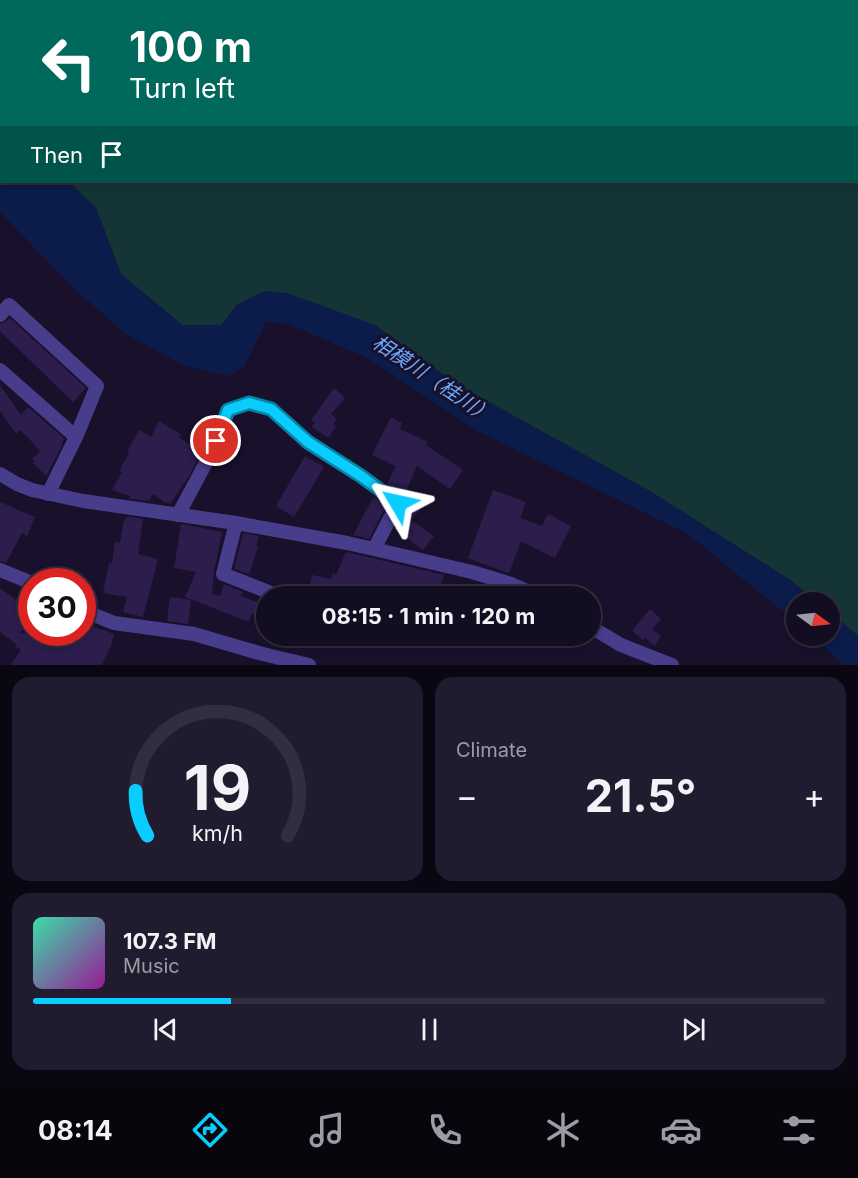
<!DOCTYPE html>
<meta charset="utf-8">
<style>
body{margin:0;font-family:Inter,"Noto Sans JP",sans-serif;background:#201b2e;color:#f1f3f6;height:100vh;display:flex;flex-direction:column;font-size:22px;white-space:nowrap}
*{box-sizing:border-box;margin:0}
p{font-size:20px;color:#9d9ca5}
.icon{flex:none;width:33px;height:33px;fill:none;stroke:currentColor;stroke-width:2;stroke-linecap:round;stroke-linejoin:round}
.map{position:relative;height:665px;overflow:hidden}
.drawer{display:flex;flex-direction:column;gap:12px;padding:12px;background:#0a0712;flex:1}
.drawer>*{flex:none}
.banner{position:absolute;left:0px;top:0px;width:858px;height:183px;box-shadow:0 3px 9px #0003,0 0 0 2px #322d3f;background:#00695c;color:#fff;overflow:hidden}
.needle{width:39px;rotate:105deg}
.tools{position:absolute;left:786px;top:592px;display:grid;gap:12px}
.tools a{display:grid;place-items:center;width:54px;height:54px;border-radius:50%;background:#130d21;box-shadow:0 3px 9px #0003,0 0 0 2px #322d3f;font-size:30px}
.speed{position:absolute;left:18px;top:568px;display:flex;gap:12px;font-size:30px;font-weight:700;text-align:center}
.speed>*{display:grid;place-content:center;width:78px;height:78px;border-radius:50%;background:#130d21;box-shadow:0 3px 9px #0003,0 0 0 2px #322d3f;line-height:1}
.speed .limit{border:9px solid #d22;background:#fff;color:#111}
.pin{position:absolute;display:grid;place-items:center;width:51px;height:51px;color:#fff;margin:-26px;border:3px solid #fff;border-radius:50%;box-shadow:0 2px 6px #0007}
.me{position:absolute;width:66px;margin:-33px;rotate:306deg;stroke-linejoin:round;filter:drop-shadow(0 0 4px #0008)}
.turn{display:flex;align-items:center;gap:21px;height:126px;padding:0 30px;font-size:27px}
.turn .icon{width:78px;height:78px;stroke-width:2.5}
.turn b{display:block;font-size:42px;line-height:51px}
.then{display:flex;align-items:center;height:57px;padding:0 30px;background:#0003;gap:12px;font-size:22px}
.big{font-size:45px;font-weight:700;line-height:1.1}
.drawer .tile{flex:1;display:flex;flex-direction:column;justify-content:center;gap:9px;min-width:0;padding:0 21px;border-radius:18px;background:#201b2e}
.drawer .dial{align-items:center;gap:0}
.dial svg{height:156px;overflow:visible;fill:none;stroke:#322d3f;stroke-width:7;stroke-linecap:round;text-anchor:middle}
.dial text{fill:#f1f3f6;stroke:none}
.song{display:flex;align-items:center;gap:18px}
.cover{width:72px;height:72px;border-radius:9px;background:linear-gradient(135deg,hsl(160 70% 55%),hsl(300 70% 35%))}
.played{height:6px;border-radius:3px;background:linear-gradient(90deg,#09cdff 25%,#322d3f 25%)}
.keys{display:flex;justify-content:space-around;direction:ltr}
.heat{display:flex;justify-content:space-between;align-items:center;font-size:33px;direction:ltr}
.drawer .tiles{flex:1;display:grid;gap:12px;grid-template-columns:1fr 1fr}
.tile:last-child{grid-column:span 2}
.trip{position:absolute;left:256px;top:586px;width:345px;height:60px;border-radius:30px;background:#130d21;box-shadow:0 3px 9px #0003,0 0 0 2px #322d3f;font-weight:700;line-height:60px;text-align:center}
.tabs{display:flex;height:96px;justify-content:space-around;align-items:center;background:#08050d;color:#9d9ca5}
.tabs .icon{width:42px;height:42px}
.tabs .current{color:#09cdff}
.tabs b{font-size:27px;color:#f1f3f6}
.map>svg:first-child{display:block}
</style>
<div class="map">
<svg width="858" height="665" viewBox="0 0 858 665">
<rect width="100%" height="100%" fill="#19112c"/>
<!-- green -->
<path fill="#143436" d="M 0,0 L 858,0 L 858,636 L 830,612 L 830,603 L 818,603 L 790,580 L 648,490 L 456,384 L 375,325 L 238,304 L 221,325 L 182,325 L 121,274 L 96,208 L 72,185 L 66,182 L 856,182 L 856,2 L 2,2 L 1,143 L 0,142 Z"/>
<!-- water -->
<path fill="#0b1c4b" d="M 0,142 L 2,144 L 2,182 L 66,182 L 72,185 L 96,208 L 121,274 L 182,325 L 221,325 L 238,304 L 265,291 L 287,293 L 375,325 L 456,384 L 648,490 L 790,580 L 818,603 L 796,603 L 796,622 L 688,534 L 474,429 L 367,358 L 289,324 L 266,322 L 244,367 L 228,376 L 185,366 L 124,333 L 75,289 L 0,212 Z
M 830,612 L 858,636 L 858,665 L 844,665 L 813,636 L 830,636 Z"/>
<!-- building -->
<path fill="#2c1d4d" d="M 10,318 L 86,388 L 73,402 L 0,331 L 0,324 L 3,323 Z
M 0,385 L 21,415 L 28,407 L 65,439 L 61,443 L 63,444 L 46,476 L 33,463 L 35,461 L 32,459 L 40,451 L 21,430 L 16,434 L 0,411 Z
M 334,388 L 345,398 L 331,414 L 337,419 L 333,424 L 336,426 L 328,438 L 312,427 L 315,423 L 311,420 Z
M 391,417 L 402,423 L 400,429 L 428,442 L 426,445 L 463,470 L 450,489 L 417,466 L 407,488 L 425,505 L 411,520 L 434,536 L 423,550 L 395,529 L 407,504 L 404,496 L 387,484 L 396,466 L 372,455 Z
M 159,421 L 181,434 L 179,437 L 201,453 L 189,476 L 170,504 L 167,502 L 166,503 L 153,494 L 149,501 L 130,499 L 130,496 L 112,490 L 122,472 L 119,471 L 129,453 L 127,452 L 139,430 L 151,437 Z
M 305,456 L 324,467 L 294,517 L 276,506 Z
M 493,490 L 526,502 L 520,518 L 542,526 L 548,514 L 571,526 L 555,558 L 521,541 L 509,573 L 468,558 Z
M 374,496 L 386,506 L 369,539 L 353,535 Z
M 0,502 L 35,517 L 27,536 L 22,533 L 6,563 L 0,561 Z
M 127,516 L 143,519 L 138,554 L 158,559 L 143,617 L 123,612 L 127,597 L 103,593 L 109,563 L 112,563 L 115,542 L 120,543 L 124,519 L 126,519 Z
M 181,524 L 222,532 L 214,572 L 212,594 L 220,596 L 224,584 L 243,592 L 241,596 L 264,605 L 260,616 L 252,613 L 249,622 L 185,597 L 196,572 L 174,568 Z
M 243,533 L 259,536 L 256,546 L 258,547 L 249,574 L 234,569 Z
M 346,552 L 444,575 L 436,597 L 366,597 L 348,590 L 346,597 L 334,597 L 319,592 L 318,597 L 307,597 L 312,575 L 331,579 L 333,573 L 336,575 Z
M 0,588 L 16,600 L 20,594 L 32,602 L 32,615 L 20,633 L 82,633 L 82,620 L 101,630 L 101,629 L 114,634 L 112,640 L 113,641 L 102,665 L 10,665 L 21,650 L 15,646 L 16,644 L 0,632 Z
M 170,597 L 191,600 L 188,624 L 167,621 Z
M 650,609 L 661,619 L 652,629 L 661,636 L 655,646 L 645,638 L 643,640 L 632,631 Z"/>
<g fill="none" stroke-linecap="round" stroke-linejoin="round">
<!-- minor -->
<path stroke="#483d8b" stroke-width="14" d="M 0,315 L 9,305 L 97,386 L 76,437
M 0,370 L 76,437 L 48,494
M 0,474 L 17,484 L 32,490 L 83,501 L 236,523 L 347,543 L 374,549 L 472,572 L 511,584 L 540,597
M 178,515 L 209,457 L 229,410 L 249,403 L 271,409 L 308,443 L 361,476 L 398,503 L 374,549
M 236,523 L 223,574 L 281,597
M 0,570 L 32,583
M 82,610 L 114,623 L 194,634 L 259,653 L 309,665
M 591,627 L 621,645 L 672,665"/>
</g>
<g fill="none" stroke-linecap="round" stroke-linejoin="round">
<!-- route casing -->
<g stroke="#0685a6" stroke-width="15">
<path id="route" d="M 216,441 L 228,410 L 249,403 L 271,409 L 308,442 L 361,476 L 398,503"/>
</g>
<!-- route -->
<use href="#route" stroke="#09cdff" stroke-width="10"/>
</g>
<g text-anchor="middle" dominant-baseline="central" stroke-width="6" stroke-linejoin="round" paint-order="stroke">
<!-- water labels -->
<g font-size="20" font-style="italic" fill="#6babff" stroke="#19112c">
<text transform="translate(433 379) rotate(34)">相模川（桂川）</text>
</g>
</g>
</svg>
<div class="tools">
<a><svg class="needle" viewBox="-14 -14 28 28"><path d="M0-13l5 13h-10z" fill="#e53935"/><path d="M0 13l5-13h-10z" fill="#9d9ca5"/></svg></a>
</div>
<div class="speed"><div class="limit">30</div></div>
<div class="pin" style="left:216px;top:441px;background:#d93025"><svg class="icon" aria-label="arrive" viewBox="0 0 24 24"><path d="M6 21V4h12l-3 4 3 4H6"/></svg></div>
<svg class="me" style="left:398px;top:503px" viewBox="-20 -20 40 40"><path d="M0-17L14 15 0 8-14 15z" fill="#09cdff" stroke="#fff" stroke-width="4"/></svg>
<div class="trip">08:15 · 1 min · 120 m</div>
<div class="banner">
<div class="turn"><svg class="icon" aria-label="left" viewBox="0 0 24 24"><path d="M17 20v-9H6M10 6l-5 5 5 5"/></svg><div><b>100 m</b>Turn left</div></div>
<div class="then">Then<svg class="icon" aria-label="arrive" viewBox="0 0 24 24"><path d="M6 21V4h12l-3 4 3 4H6"/></svg></div>
</div>
</div>
<section class="drawer">
<div class="tiles">
<div class="tile dial"><svg viewBox="0 0 100 80">
<path d="M14 69A42 42 0 1 1 86 69"/>
<path d="M14 69A42 42 0 0 1 8 46" stroke="#09cdff"/>
<text x="50" y="56" font-size="32" font-weight="700">19</text>
<text x="50" y="72" font-size="11">km/h</text>
</svg></div>
<div class="tile"><p>Climate</p>
<div class="heat"><a>−</a><b class="big">21.5°</b><a>+</a></div>
</div>
<div class="tile">
<div class="song"><i class="cover"></i><div><b>107.3 FM</b><p>Music</p></div></div>
<div class="played"></div>
<div class="keys"><svg class="icon" aria-label="previous" viewBox="0 0 24 24"><path d="M18 5L8 12l10 7zM5 5v14"/></svg><svg class="icon" aria-label="pause" viewBox="0 0 24 24"><path d="M8 5v14M16 5v14"/></svg><svg class="icon" aria-label="next" viewBox="0 0 24 24"><path d="M6 5l10 7-10 7zM19 5v14"/></svg></div>
</div>
</div>
</section>
<nav class="tabs">
<b>08:14</b>
<svg class="icon current" aria-label="directions" viewBox="0 0 24 24"><path d="M12 3l9 9-9 9-9-9zM9 14v-3h6M13 9l2 2-2 2"/></svg>
<svg class="icon" aria-label="music" viewBox="0 0 24 24"><path d="M9 18V5l10-2v13"/><circle cx="6" cy="18" r="3"/><circle cx="16" cy="16" r="3"/></svg>
<svg class="icon" aria-label="phone" viewBox="0 0 24 24"><path d="M5 4h4l2 5-3 2q2 4 5 5l2-3 5 2v4C11 20 4 13 5 4z"/></svg>
<svg class="icon" aria-label="climate" viewBox="0 0 24 24"><path d="M12 3v18M4 7l16 10M4 17L20 7"/></svg>
<svg class="icon" aria-label="car" viewBox="0 0 24 24"><path d="M5 17H2v-5l4-1 3-4h7l3 4 3 1v5h-3M9 17h6M6 11h13"/><circle cx="7" cy="17" r="2"/><circle cx="17" cy="17" r="2"/></svg>
<svg class="icon" aria-label="filters" viewBox="0 0 24 24"><path d="M4 7h16M4 17h16"/><circle cx="9" cy="7" r="2"/><circle cx="15" cy="17" r="2"/></svg>
</nav>
